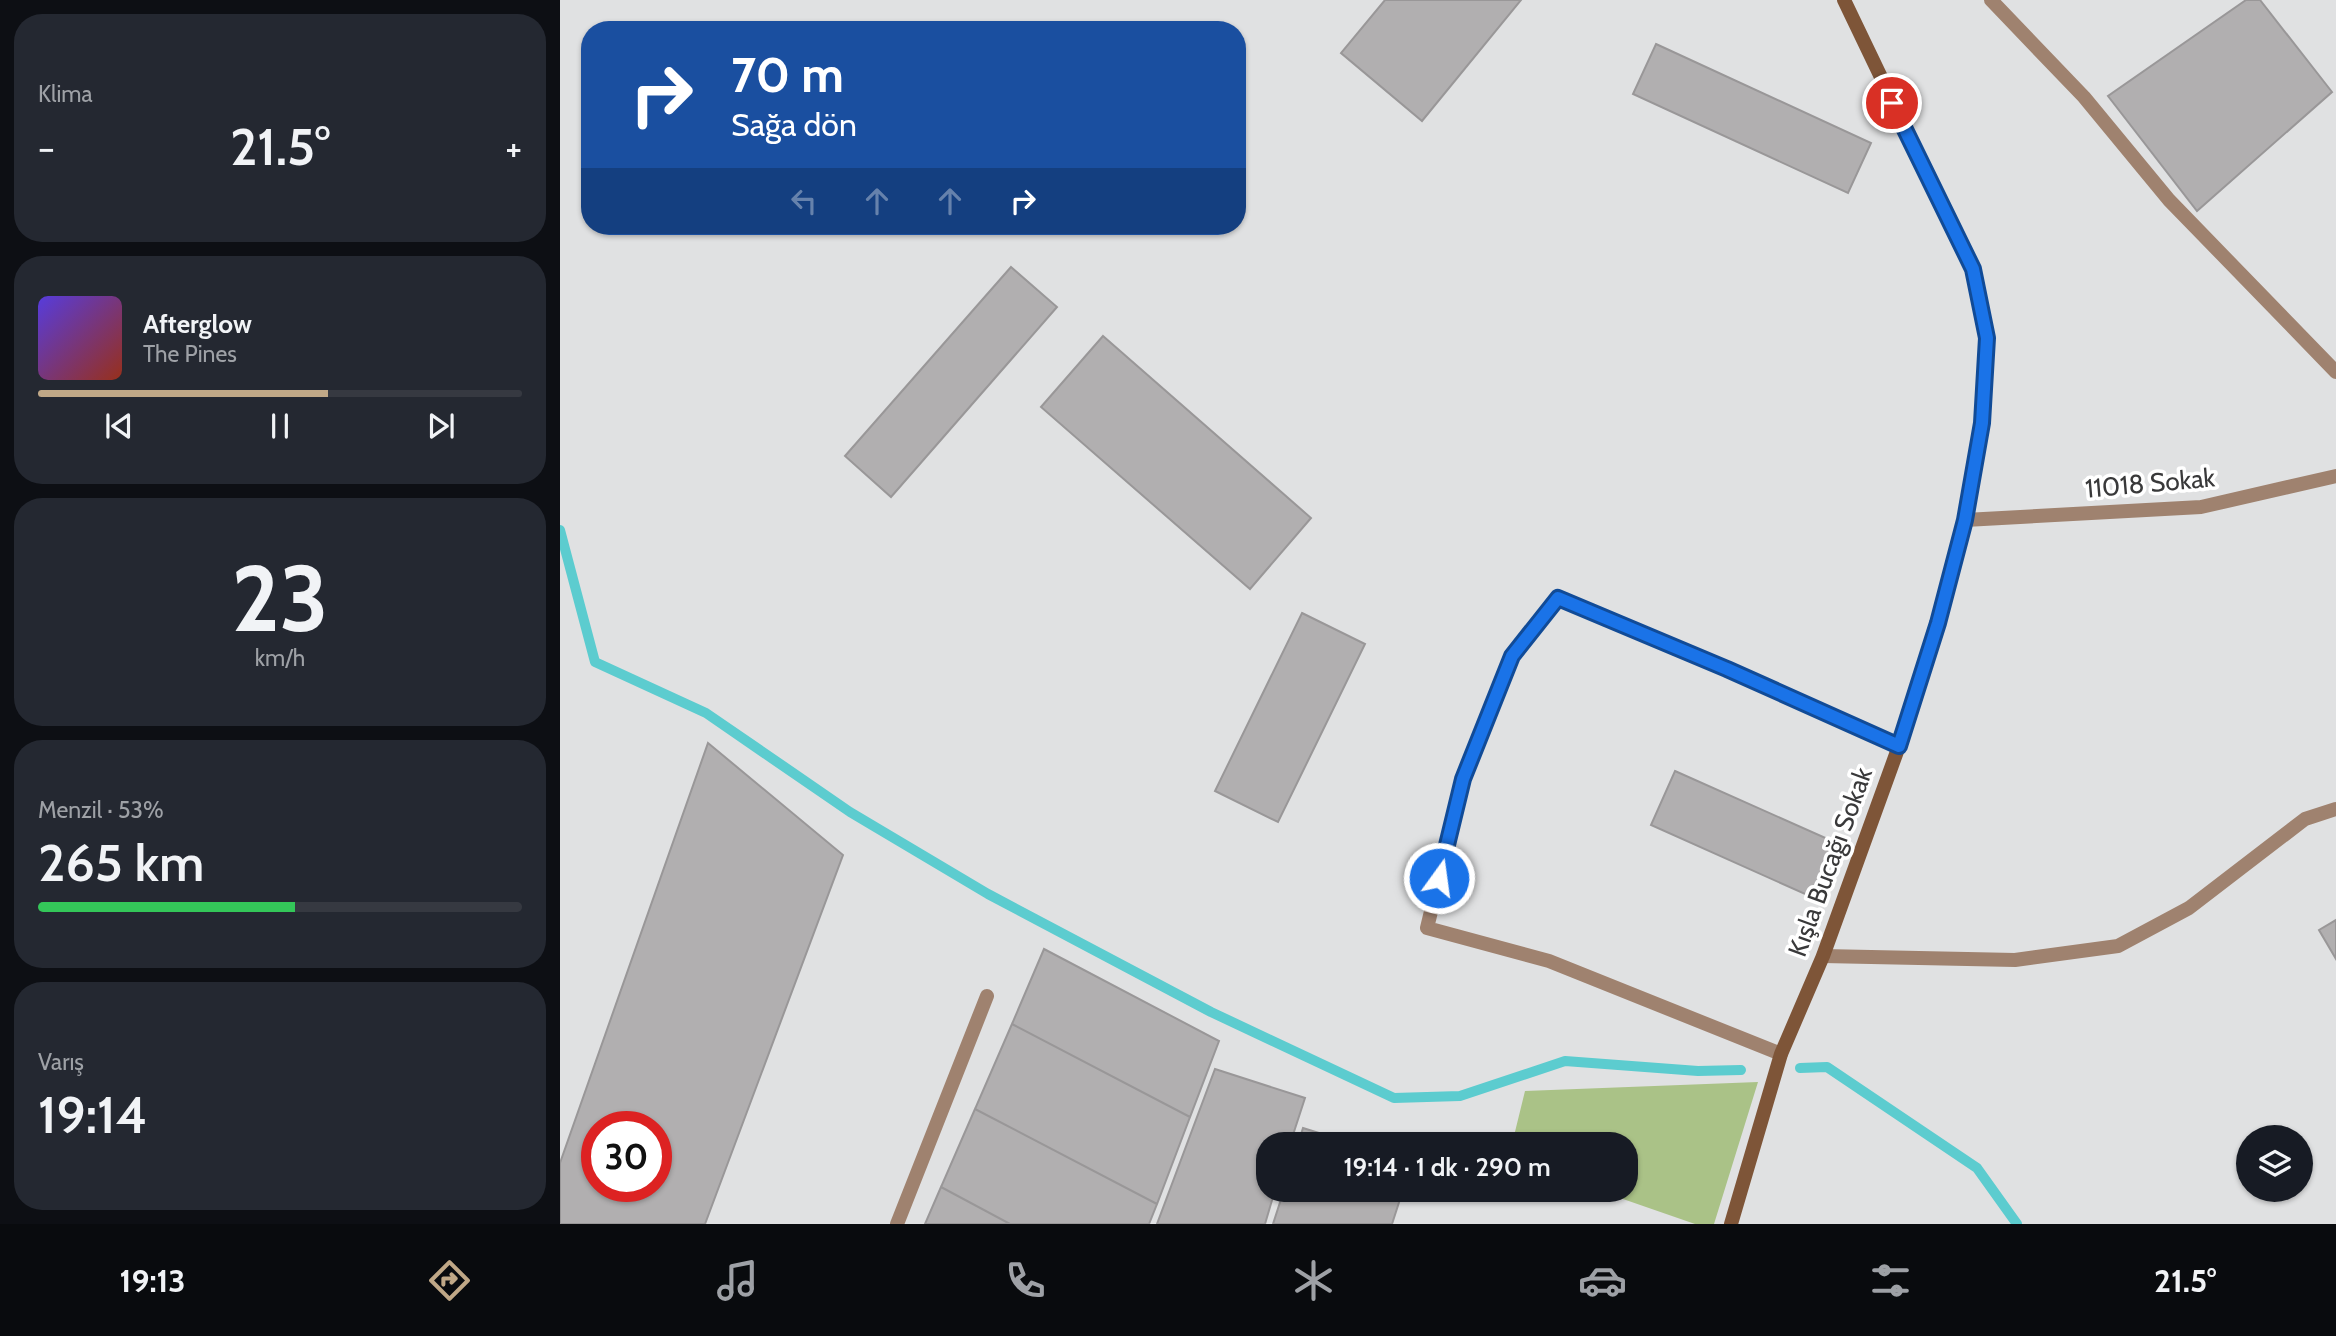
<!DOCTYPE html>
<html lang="tr">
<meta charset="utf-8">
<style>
body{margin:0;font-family:Cabin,sans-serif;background:#242831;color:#f1f3f6;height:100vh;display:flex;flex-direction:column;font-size:26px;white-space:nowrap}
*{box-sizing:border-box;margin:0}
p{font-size:23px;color:#9ea1a6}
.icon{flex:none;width:38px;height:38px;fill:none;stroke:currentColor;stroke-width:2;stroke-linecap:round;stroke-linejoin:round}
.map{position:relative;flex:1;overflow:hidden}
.panel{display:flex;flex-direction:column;gap:14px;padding:14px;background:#0d0f14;width:560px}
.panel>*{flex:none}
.guide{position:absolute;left:21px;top:21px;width:665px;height:214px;border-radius:28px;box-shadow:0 2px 5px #0004;background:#1a4fa0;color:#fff;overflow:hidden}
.tools{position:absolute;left:1676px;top:1125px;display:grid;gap:14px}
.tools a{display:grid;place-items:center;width:77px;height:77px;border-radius:50%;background:#171b24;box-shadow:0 2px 5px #0004;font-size:35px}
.speed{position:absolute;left:21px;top:1111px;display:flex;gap:14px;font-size:35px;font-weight:700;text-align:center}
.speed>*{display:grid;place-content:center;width:91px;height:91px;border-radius:50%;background:#171b24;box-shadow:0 2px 5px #0004;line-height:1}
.speed .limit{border:10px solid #d22;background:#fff;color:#111}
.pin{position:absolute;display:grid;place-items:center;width:60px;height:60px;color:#fff;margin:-30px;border:4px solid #fff;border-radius:50%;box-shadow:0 2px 7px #0007}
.me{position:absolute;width:77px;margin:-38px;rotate:14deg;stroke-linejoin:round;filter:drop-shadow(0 0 5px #0008)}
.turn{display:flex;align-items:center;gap:24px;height:147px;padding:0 35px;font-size:32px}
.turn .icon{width:91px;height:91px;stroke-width:2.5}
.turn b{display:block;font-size:49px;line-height:60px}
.lanes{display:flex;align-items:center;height:66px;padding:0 35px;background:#0003;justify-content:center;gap:35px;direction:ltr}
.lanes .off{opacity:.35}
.big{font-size:52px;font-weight:600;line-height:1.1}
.panel .card{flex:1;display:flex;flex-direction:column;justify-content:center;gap:10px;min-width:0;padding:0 24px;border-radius:28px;background:#242831}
.panel .dial{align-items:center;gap:0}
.dial b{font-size:91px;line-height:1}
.song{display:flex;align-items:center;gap:21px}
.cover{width:84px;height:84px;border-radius:10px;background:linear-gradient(135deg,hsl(250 70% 55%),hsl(10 70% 35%))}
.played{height:7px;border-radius:4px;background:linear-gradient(90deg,#c0a887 60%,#363941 60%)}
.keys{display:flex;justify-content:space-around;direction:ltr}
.heat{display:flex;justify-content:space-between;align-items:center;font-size:38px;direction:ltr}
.charge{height:10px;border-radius:5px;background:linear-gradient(90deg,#34c759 53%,#363941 0)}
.trip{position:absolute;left:696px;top:1132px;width:382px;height:70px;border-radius:28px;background:#171b24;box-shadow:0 2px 5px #0004;font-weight:600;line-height:70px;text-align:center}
.tabs{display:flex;height:112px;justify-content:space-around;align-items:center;background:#090b0e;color:#9ea1a6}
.tabs .icon{width:49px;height:49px}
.tabs .active{color:#c0a887}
.tabs b{font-size:32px;color:#f1f3f6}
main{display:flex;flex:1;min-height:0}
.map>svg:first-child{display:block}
</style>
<main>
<section class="panel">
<div class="card"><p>Klima</p>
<div class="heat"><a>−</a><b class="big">21.5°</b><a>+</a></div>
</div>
<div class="card">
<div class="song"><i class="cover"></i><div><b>Afterglow</b><p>The Pines</p></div></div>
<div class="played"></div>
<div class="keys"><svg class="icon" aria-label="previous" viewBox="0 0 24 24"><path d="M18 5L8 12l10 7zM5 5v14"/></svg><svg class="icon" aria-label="pause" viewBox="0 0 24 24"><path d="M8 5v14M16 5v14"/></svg><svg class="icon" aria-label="next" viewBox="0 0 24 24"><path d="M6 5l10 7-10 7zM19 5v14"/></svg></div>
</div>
<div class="card dial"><b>23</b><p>km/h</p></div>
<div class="card"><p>Menzil · 53%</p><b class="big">265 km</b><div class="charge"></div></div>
<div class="card"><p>Varış</p><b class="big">19:14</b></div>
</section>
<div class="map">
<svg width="1776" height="1224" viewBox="0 0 1776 1224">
<rect width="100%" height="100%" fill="#e0e1e2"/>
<!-- green -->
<path fill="#aac287" d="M 1198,1082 L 1154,1224 L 1135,1224 L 1037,1190 L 1066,1190 L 1066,1144 L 952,1144 L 965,1091 Z"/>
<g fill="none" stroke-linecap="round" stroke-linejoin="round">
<!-- stream -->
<path stroke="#5ccccf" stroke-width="10" d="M 0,530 L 35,662 L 146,713 L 290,812 L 428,894 L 651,1012 L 834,1098 L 900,1096 L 1005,1061 L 1138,1071 L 1181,1070
M 1240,1068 L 1267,1067 L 1417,1168 L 1457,1224"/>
</g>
<!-- building -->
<path fill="#b1afb0" stroke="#999798" stroke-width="2" fill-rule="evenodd" d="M 825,0 L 961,0 L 862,121 L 781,53 Z
M 1686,0 L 1700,0 L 1772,92 L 1637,211 L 1548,96 Z
M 1096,44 L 1311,143 L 1288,193 L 1073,94 Z
M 451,267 L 497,307 L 331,497 L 285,456 Z
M 543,336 L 751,518 L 690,589 L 481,407 Z
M 742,613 L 805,644 L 718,822 L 655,791 Z
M 148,743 L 283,855 L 145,1224 L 0,1224 L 0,1163 ZM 37,1127 L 96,1127 L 96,1186 L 37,1186 Z
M 1115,771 L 1279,844 L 1254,898 L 1091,825 Z
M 1776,920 L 1776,959 L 1759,930 Z
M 484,949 L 659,1041 L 630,1117 L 452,1024 Z
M 452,1024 L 630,1117 L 597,1204 L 415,1109 Z
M 655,1069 L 745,1098 L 730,1144 L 709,1144 L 709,1190 L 715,1190 L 705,1224 L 597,1224 Z
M 415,1109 L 597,1204 L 589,1224 L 450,1224 L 381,1187 Z
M 743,1128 L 794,1144 L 738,1144 Z
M 381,1187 L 450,1224 L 365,1224 Z
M 724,1190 L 843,1190 L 832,1224 L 713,1224 Z"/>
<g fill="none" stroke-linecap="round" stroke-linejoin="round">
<!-- street -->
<path stroke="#9f826f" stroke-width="14" d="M 1431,0 L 1524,97 L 1609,200 L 1776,372
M 1405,520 L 1641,507 L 1776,476
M 1263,956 L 1455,960 L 1558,946 L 1629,908 L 1745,819 L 1776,809
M 1221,1054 L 989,961 L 867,928 L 903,779 L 952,656 L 998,598 L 1167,669 L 1339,746
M 337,1224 L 427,996"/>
<!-- secondary -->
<path stroke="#7e5538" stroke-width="14" d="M 1171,1224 L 1221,1054 L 1263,956 L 1339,746 L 1378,623 L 1405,520 L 1422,423 L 1427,338 L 1413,269 L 1284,0"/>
</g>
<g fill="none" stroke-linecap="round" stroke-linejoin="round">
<!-- route casing -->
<g stroke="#114b97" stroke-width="18">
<path id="route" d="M 879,878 L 903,779 L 952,656 L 998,598 L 1167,669 L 1339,746 L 1378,623 L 1405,520 L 1422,423 L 1427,338 L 1413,269 L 1332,103"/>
</g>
<!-- route -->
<use href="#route" stroke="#1a73e8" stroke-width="12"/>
</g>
<g text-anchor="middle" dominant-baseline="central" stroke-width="7" stroke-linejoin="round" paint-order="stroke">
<!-- street labels -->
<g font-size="26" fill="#39393a" stroke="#fff">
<text transform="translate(1590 483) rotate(-5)">11018 Sokak</text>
<text transform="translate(1270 862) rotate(-70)">Kışla Bucağı Sokak</text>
</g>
</g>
</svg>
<div class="tools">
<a><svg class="icon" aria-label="layers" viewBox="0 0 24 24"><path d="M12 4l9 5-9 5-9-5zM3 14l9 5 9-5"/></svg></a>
</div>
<div class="speed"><div class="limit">30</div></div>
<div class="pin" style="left:1332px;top:103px;background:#d93025"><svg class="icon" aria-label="arrive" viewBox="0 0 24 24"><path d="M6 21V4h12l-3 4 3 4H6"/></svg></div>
<svg class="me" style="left:879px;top:878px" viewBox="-20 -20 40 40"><circle r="17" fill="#1a73e8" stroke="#fff" stroke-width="3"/><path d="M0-11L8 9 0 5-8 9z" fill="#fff"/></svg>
<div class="trip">19:14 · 1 dk · 290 m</div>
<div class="guide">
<div class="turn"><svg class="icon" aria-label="right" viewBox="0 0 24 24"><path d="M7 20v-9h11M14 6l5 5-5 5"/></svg><div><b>70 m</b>Sağa dön</div></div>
<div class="lanes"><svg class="icon off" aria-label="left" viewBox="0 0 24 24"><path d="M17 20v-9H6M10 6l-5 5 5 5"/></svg><svg class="icon off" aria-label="ahead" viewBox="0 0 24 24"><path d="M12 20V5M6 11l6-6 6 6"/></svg><svg class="icon off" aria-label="ahead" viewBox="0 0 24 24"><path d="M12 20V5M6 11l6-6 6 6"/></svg><svg class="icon" aria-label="right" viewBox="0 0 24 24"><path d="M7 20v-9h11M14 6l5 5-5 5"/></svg></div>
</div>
</div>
</main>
<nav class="tabs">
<b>19:13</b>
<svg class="icon active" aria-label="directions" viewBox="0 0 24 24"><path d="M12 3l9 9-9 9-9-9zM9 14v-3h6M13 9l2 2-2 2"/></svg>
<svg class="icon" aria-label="music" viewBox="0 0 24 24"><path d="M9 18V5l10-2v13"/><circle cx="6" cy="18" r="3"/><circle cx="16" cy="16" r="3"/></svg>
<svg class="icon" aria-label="phone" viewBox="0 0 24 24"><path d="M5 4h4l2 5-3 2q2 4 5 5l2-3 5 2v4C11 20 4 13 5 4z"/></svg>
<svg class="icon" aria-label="climate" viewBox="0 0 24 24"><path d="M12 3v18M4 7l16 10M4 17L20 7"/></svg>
<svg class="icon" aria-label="car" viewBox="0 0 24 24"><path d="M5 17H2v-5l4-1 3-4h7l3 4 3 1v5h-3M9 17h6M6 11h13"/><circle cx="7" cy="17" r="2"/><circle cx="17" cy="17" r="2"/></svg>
<svg class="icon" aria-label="filters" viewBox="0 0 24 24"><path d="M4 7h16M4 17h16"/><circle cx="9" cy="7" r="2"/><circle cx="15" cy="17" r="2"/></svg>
<b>21.5°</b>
</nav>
